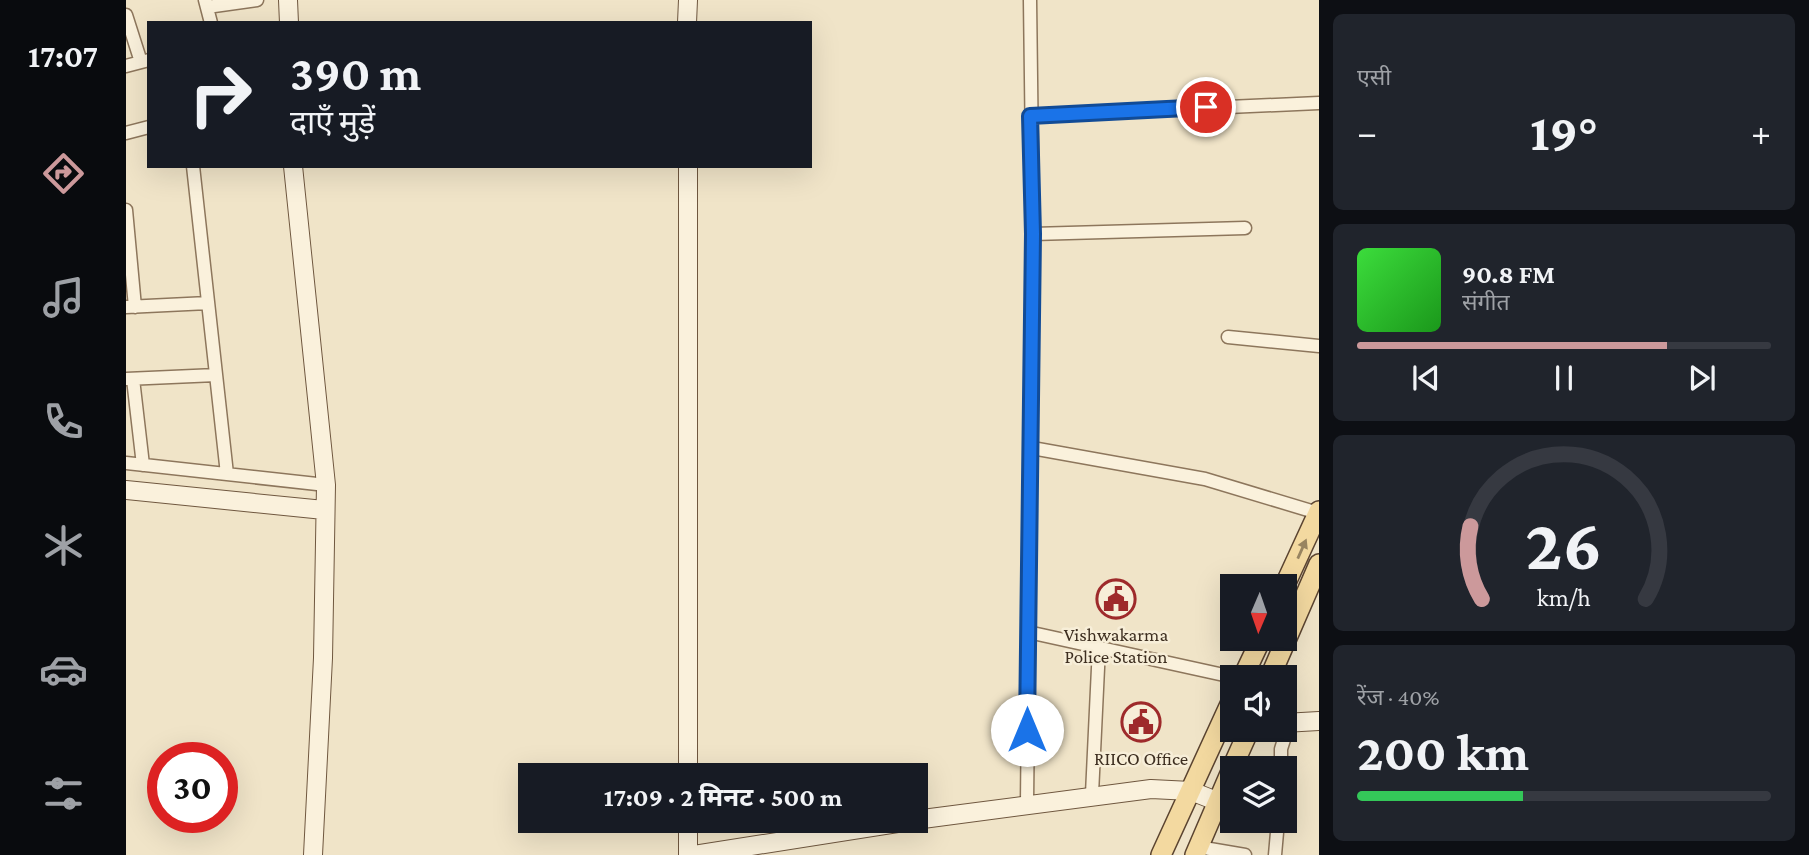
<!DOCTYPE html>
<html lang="hi">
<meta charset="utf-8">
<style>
body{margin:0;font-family:"Crimson Pro","Noto Sans Devanagari",serif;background:#20242c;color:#f1f3f6;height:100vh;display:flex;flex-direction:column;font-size:26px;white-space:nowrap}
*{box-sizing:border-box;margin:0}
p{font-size:23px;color:#9ea1a6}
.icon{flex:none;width:38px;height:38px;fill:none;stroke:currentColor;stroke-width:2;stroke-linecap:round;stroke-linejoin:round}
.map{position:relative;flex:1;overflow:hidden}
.side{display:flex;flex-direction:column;gap:14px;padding:14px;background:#0d0f14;width:490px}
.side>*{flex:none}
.top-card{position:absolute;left:21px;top:21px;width:665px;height:147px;border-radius:0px;box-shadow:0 7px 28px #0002;background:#171b24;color:#f1f3f6;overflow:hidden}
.needle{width:46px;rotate:182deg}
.fabs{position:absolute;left:1094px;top:574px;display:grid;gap:14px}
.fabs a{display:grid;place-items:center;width:77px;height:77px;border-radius:0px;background:#171b24;box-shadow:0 7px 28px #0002;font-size:35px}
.speed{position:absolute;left:21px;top:742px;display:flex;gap:14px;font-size:35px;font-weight:700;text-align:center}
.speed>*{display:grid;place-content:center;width:91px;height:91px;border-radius:50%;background:#171b24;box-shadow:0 7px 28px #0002;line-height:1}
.speed .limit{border:10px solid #d22;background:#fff;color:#111}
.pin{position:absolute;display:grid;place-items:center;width:60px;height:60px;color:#fff;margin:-30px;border:4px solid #fff;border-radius:50%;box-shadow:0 2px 7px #0007}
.me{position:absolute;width:77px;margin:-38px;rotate:0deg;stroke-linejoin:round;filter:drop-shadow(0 0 5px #0008)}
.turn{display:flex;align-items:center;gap:24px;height:147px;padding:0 28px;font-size:32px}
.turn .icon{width:91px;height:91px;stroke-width:2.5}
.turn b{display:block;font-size:49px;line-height:60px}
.big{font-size:52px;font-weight:700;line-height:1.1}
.side .card{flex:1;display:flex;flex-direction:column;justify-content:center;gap:10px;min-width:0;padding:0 24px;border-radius:10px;background:#20242c}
.side .dial{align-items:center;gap:0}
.dial svg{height:182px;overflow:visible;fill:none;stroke:#363941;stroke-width:7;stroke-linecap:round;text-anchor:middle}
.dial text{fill:#f1f3f6;stroke:none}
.song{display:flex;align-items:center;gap:21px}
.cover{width:84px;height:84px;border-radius:10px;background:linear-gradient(135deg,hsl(120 70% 55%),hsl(120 70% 35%))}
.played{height:7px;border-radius:4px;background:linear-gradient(90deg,#cc999b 75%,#363941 75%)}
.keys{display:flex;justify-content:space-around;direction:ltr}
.heat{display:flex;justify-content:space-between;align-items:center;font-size:38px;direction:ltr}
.charge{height:10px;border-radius:5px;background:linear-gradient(90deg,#34c759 40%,#363941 0)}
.trip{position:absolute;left:392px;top:763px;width:410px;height:70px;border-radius:0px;background:#171b24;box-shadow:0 7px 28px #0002;font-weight:700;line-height:70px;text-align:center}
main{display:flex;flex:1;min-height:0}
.tab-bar{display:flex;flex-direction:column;width:126px;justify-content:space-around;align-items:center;background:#090b0e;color:#9ea1a6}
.tab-bar .icon{width:49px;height:49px}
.tab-bar .on{color:#cc999b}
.tab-bar b{font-size:32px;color:#f1f3f6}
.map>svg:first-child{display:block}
</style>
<main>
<nav class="tab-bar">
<b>17:07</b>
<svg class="icon on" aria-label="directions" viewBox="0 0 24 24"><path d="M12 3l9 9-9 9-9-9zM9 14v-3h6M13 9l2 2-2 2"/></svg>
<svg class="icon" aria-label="music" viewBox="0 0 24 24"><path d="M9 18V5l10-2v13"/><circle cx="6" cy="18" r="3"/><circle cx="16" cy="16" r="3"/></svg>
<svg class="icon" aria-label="phone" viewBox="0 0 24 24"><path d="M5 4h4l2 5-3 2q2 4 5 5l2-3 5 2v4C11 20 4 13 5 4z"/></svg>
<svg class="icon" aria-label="climate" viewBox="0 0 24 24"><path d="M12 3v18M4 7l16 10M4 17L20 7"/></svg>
<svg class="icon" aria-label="car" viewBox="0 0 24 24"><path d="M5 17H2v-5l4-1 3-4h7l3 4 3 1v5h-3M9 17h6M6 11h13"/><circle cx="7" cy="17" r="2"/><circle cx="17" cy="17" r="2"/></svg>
<svg class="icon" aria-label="filters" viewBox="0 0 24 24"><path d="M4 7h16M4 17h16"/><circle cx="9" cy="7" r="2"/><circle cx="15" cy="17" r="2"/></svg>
</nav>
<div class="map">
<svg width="1193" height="855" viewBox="0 0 1193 855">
<rect width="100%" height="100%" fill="#f0e4c8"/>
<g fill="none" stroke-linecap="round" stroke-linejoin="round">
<!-- street casing -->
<g stroke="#8d765c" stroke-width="15">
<path id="street" d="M 79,0 L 85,23
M 81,7 L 131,0
M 0,15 L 15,62
M 0,66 L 23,60
M 904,116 L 1193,103
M 0,133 L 23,127
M 67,166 L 101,474
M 0,210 L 9,307
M 907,234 L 1119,228
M 0,307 L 82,303
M 1102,337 L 1193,346
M 0,379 L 90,375
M 7,379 L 17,465
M 906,448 L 1079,479 L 1192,513
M 0,463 L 200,485
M 902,632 L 1107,677
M 1155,768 L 1155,749 L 1163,724
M 966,794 L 973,647
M 901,803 L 907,234 L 904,0
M 1072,847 L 1119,855
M 1149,855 L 1152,821"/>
</g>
<!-- secondary casing -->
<g stroke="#6f573f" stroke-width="20">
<path id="secondary" d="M 162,0 L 163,23
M 561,23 L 562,0
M 167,166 L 200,485 L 197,658 L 187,855
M 562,166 L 562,775
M 0,490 L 198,510
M 1158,723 L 1193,721
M 789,820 L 1025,789 L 1065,791 L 1093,802
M 562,855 L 562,821
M 568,855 L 784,821"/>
</g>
<!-- primary casing -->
<g stroke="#5b4430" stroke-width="22">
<path id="primary" d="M 1158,587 L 1193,511
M 1117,677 L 1135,639
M 1144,677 L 1193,564
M 1106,768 L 1123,730
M 1035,855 L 1106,700
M 1069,855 L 1106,769"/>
</g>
<!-- street -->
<use href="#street" stroke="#faf1dc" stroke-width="12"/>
<!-- secondary -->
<use href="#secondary" stroke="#faf1dc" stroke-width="18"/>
<!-- primary -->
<use href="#primary" stroke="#f3d9a0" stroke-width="19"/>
</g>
<!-- one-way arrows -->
<defs><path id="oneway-solid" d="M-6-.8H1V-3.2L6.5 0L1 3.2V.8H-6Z" transform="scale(1.75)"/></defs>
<use fill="#988460" href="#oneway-solid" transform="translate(1176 549) rotate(-66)"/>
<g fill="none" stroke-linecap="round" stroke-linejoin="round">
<!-- route casing -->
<g stroke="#114b97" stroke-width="18">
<path id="route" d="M 901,730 L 907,234 L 904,116 L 1080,107"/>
</g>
<!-- route -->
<use href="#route" stroke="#1a73e8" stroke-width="12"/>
</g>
<!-- icons -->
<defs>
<g id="civic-ring" transform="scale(2.0125)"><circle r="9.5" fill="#f7eed8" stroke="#9e2a2b" stroke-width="1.5"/><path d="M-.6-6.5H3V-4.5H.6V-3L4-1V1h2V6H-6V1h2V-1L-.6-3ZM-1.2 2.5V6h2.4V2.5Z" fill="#9e2a2b"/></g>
</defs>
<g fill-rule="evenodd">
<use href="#civic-ring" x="990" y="599"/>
<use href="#civic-ring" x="1015" y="722"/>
</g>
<g text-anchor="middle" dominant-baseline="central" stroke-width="5" stroke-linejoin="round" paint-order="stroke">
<!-- poi labels -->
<g font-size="19" fill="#3d2e20" stroke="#f7eed8">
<text x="990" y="634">Vishwakarma<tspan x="990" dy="22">Police Station</tspan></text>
<text x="1015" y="758">RIICO Office</text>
</g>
</g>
</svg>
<div class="fabs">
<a><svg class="needle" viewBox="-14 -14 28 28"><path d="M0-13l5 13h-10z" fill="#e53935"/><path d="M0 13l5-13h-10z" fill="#9ea1a6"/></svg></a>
<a><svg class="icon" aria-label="sound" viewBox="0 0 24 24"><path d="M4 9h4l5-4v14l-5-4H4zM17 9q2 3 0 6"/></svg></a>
<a><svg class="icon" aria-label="layers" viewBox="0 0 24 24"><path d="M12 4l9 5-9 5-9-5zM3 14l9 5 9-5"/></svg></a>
</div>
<div class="speed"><div class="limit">30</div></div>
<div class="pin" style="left:1080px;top:107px;background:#d93025"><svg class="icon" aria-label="arrive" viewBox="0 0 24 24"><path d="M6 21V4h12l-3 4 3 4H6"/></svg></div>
<svg class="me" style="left:901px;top:730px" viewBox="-20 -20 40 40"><circle r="19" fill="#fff"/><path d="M0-13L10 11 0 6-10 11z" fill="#1a73e8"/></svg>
<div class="trip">17:09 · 2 मिनट · 500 m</div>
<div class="top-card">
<div class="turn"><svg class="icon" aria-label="right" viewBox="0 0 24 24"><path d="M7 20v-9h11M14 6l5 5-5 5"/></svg><div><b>390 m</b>दाएँ मुड़ें</div></div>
</div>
</div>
<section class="side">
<div class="card"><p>एसी</p>
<div class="heat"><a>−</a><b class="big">19°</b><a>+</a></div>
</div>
<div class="card">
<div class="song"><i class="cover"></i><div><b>90.8 FM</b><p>संगीत</p></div></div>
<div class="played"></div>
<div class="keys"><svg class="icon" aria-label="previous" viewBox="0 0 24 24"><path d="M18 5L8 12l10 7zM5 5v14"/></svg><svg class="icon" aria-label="pause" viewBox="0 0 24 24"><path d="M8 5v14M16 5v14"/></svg><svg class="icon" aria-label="next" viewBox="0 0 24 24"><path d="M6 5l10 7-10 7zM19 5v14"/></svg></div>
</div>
<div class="card dial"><svg viewBox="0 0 100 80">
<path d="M14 69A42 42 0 1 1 86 69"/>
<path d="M14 69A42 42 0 0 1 9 37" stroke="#cc999b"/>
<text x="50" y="56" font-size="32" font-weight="700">26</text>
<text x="50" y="72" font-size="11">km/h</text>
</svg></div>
<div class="card"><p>रेंज · 40%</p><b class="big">200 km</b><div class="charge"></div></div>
</section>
</main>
